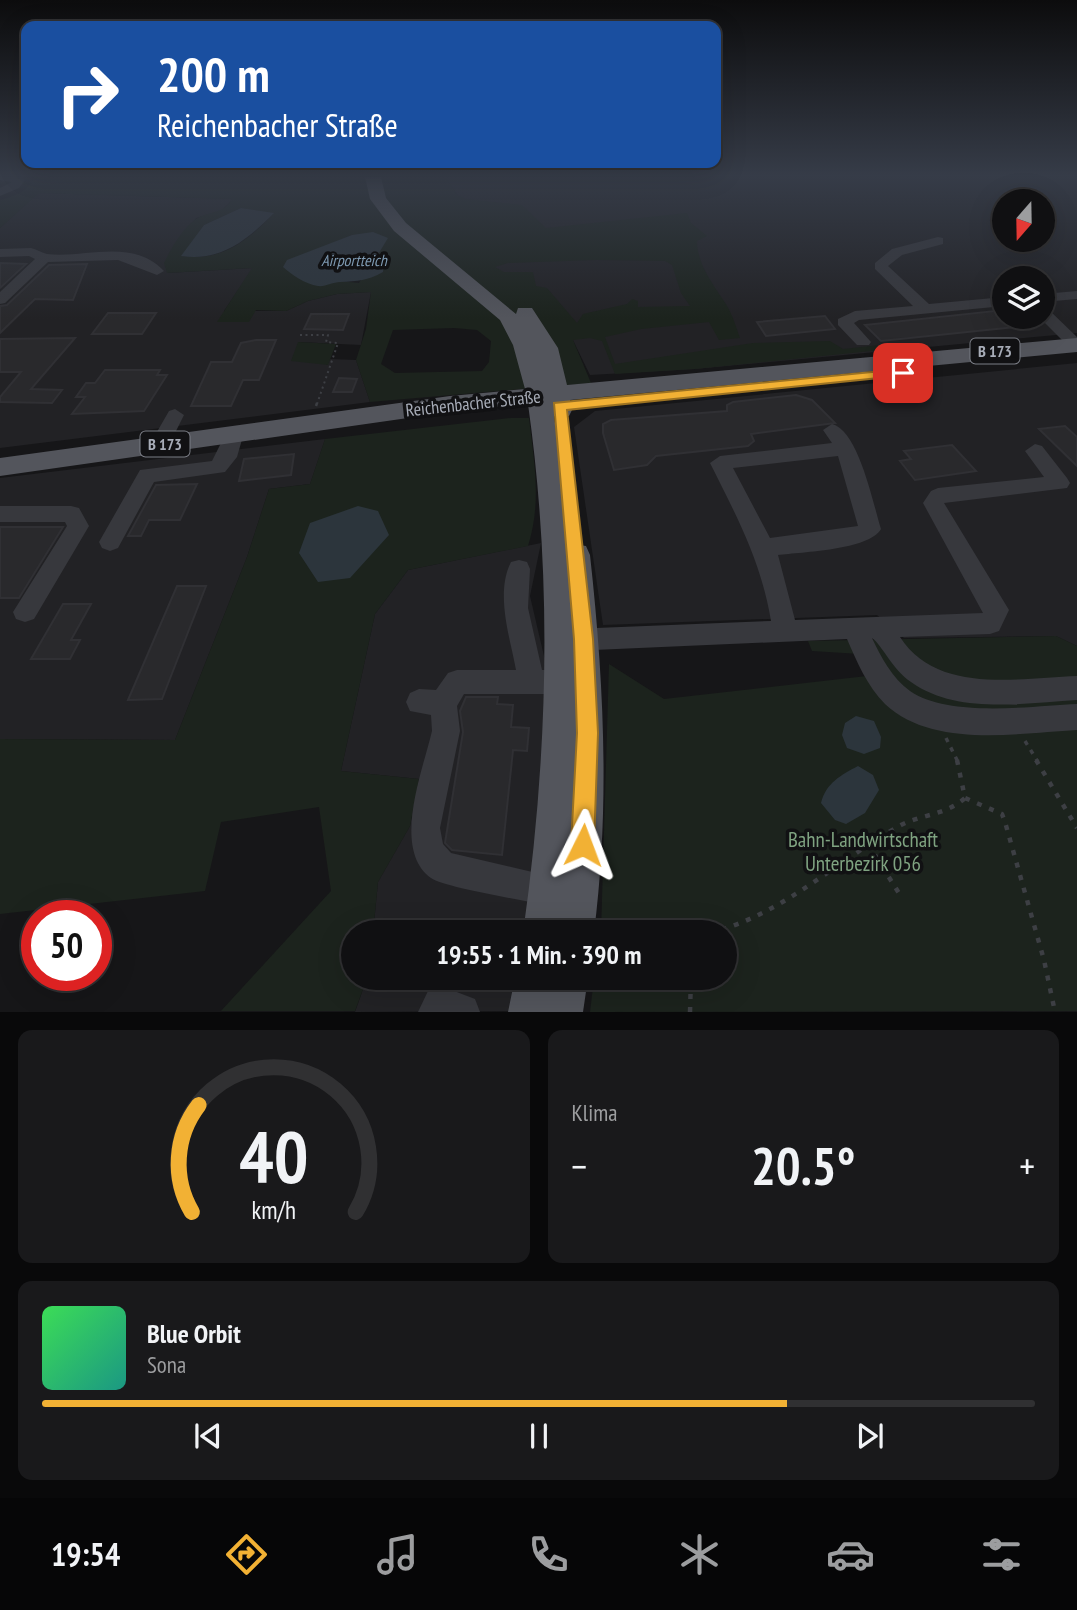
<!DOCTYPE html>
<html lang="de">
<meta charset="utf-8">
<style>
body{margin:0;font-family:"PT Sans Narrow",sans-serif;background:#19191b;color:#f1f3f6;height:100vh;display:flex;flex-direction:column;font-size:26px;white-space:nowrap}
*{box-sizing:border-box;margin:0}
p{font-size:23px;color:#9c9d9f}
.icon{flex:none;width:38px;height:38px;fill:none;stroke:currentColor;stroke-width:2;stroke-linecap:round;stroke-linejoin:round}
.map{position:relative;height:1012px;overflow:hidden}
.panel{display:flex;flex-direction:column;gap:18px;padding:18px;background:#09090a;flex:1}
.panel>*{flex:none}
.banner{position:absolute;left:21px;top:21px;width:700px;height:147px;border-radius:14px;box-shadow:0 7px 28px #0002,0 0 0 2px #303032;background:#1a4fa0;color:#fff;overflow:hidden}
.needle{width:46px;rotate:200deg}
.tools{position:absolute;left:992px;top:189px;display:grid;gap:14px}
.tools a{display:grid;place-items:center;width:63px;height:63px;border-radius:50%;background:#101012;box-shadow:0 7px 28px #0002,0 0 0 2px #303032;font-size:35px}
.speed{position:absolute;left:21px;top:900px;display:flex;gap:14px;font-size:35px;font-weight:700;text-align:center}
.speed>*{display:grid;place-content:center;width:91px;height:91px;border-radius:50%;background:#101012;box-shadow:0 7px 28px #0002,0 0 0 2px #303032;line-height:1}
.speed .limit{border:10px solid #d22;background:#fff;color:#111}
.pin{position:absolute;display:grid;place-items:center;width:60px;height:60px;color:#fff;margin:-30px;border-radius:14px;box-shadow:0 4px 10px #0006}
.me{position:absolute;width:77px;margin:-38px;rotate:3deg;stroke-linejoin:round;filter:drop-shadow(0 0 5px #0008)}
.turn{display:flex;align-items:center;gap:24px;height:147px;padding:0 21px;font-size:32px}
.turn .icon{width:91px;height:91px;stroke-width:2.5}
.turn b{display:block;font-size:49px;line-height:60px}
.big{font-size:52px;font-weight:600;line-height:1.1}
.panel .card{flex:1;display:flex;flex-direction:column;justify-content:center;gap:10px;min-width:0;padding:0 24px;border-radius:14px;background:#19191b}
.panel .dial{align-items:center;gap:0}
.dial svg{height:182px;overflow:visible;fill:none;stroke:#303032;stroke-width:7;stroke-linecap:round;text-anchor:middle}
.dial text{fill:#f1f3f6;stroke:none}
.song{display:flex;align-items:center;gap:21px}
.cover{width:84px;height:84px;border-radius:10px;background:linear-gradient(135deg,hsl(130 70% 55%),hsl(170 70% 35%))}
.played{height:7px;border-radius:4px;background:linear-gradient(90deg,#f2b134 75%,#303032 75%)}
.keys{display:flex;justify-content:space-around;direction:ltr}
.heat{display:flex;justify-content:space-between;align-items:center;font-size:38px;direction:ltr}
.panel .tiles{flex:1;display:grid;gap:18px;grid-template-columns:1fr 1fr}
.card:last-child{grid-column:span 2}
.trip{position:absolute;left:341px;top:920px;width:396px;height:70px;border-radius:35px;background:#101012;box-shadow:0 7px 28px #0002,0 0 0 2px #303032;font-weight:600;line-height:70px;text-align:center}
.menu{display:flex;height:112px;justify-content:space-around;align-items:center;background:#060607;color:#9c9d9f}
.menu .icon{width:49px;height:49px}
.menu .on{color:#f2b134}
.menu b{font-size:32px;color:#f1f3f6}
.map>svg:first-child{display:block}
</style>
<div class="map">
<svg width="1077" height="1012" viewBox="0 0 1077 1012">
<rect width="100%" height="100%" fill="#161618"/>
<!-- built -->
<path fill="#222225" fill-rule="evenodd" d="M 445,177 L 1077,177 L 1077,333 L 695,369 L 590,375 L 563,320 L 488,263 L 457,194 ZM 1004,201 L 1043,201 L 1043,240 L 1004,240 ZM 1004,278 L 1043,278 L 1043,317 L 1004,317 Z
M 38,193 L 233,199 L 221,211 L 196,218 L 168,273 L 253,268 L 224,311 L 286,311 L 308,301 L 337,294 L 371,292 L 361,345 L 298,342 L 327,365 L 330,359 L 356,360 L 370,402 L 0,448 L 0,228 Z
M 1077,363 L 1077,646 L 1056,636 L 904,638 L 877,615 L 603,625 L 574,427 L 595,411 Z
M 325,439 L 310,484 L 269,489 L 247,557 L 175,740 L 0,739 L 0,478 Z
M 541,543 L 530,596 L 554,699 L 533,933 L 373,933 L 378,882 L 410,826 L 419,779 L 341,771 L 375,614 L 408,570 Z
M 367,978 L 524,978 L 517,1011 L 355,1012 Z"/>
<!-- green -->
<path fill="#1c231d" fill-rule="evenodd" d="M 35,177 L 445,177 L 457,195 L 466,199 L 522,205 L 546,228 L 687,213 L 691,223 L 707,236 L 697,241 C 697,266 715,286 727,306 C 733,316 736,327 740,338 L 719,340 L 709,322 L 641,329 L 605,337 L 615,364 L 753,343 L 830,341 L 843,349 L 899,343 L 910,347 L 695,369 L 615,374 L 602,341 L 590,338 L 573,340 L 591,383 L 370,402 L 356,360 L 366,329 L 371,292 L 337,294 L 308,301 L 286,311 L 256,310 L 249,322 L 217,322 L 252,268 L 167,273 L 164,263 C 171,249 184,225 198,218 C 211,211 225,213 232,199 L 39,193 L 0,228 L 0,200 C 15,196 27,192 35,177 ZM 241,208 L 273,214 C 248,241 221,262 182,256 L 204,225 ZM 352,235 L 376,256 L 359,283 L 338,281 L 322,248 ZM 597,260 L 665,261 L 672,265 L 681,293 L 690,306 L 638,307 L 638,301 L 632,299 L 627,304 L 583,314 L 577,323 L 547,288 L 536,286 L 533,272 L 504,272 L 495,267 L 508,263 ZM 454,328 L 477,330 L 491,341 L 489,362 L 482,371 L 395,373 L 381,364 L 393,330 Z
M 298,342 L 336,344 L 328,365 L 291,361 Z
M 511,418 L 529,418 C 534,462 542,502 528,546 L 408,570 L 375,614 L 341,771 L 419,779 L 410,826 L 378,882 L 373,933 L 354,933 L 354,978 L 367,978 L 355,1011 L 221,1011 L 331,891 L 319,807 L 221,822 L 205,891 L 0,914 L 0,739 L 175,740 L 247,557 L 269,489 L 310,484 L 325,439 Z
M 1056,636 L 1077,646 L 1077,1011 L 590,1012 L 594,978 L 724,978 L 724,933 L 601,933 L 609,664 L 664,699 L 867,676 L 860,654 L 812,651 L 808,641 Z"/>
<!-- water -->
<path fill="#2c353c" d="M 241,208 L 274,213 C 247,240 221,262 181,256 L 204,225 Z
M 373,232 L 388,238 L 377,256 L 384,262 L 383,272 C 367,281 358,281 340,282 C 333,282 325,287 318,286 C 305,284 292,275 283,267 L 287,260 L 352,235 Z
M 358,506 L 378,511 L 389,535 L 350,578 L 318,582 L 299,553 L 310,523 Z
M 856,716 L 874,721 L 881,737 L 880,748 L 864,754 L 847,748 L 842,735 L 845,723 Z
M 858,766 L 873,775 L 879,790 L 865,813 L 846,824 L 835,820 L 821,803 C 826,783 841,775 858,766 Z"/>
<!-- building -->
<path fill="#29292c" stroke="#303034" stroke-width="2" d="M 0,263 L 26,264 L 0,288 Z
M 87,264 L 73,300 L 35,299 L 0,333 L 0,306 L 7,305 L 49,265 Z
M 1004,310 L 1004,317 L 1033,317 L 1034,325 L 881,341 L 865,325 Z
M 108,313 L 156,313 L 142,334 L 92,334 Z
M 311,314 L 349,314 L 343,330 L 304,329 Z
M 825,316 L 835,329 L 766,336 L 757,322 Z
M 75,338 L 31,389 L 62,390 L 52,403 L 0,402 L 0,397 L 21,372 L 0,372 L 0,339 Z
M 256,340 L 276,340 L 259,380 L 243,380 L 231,406 L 191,406 L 211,362 L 232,362 L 241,343 Z
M 105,370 L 160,370 L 157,375 L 167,375 L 144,411 L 72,414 L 85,397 L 76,397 L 86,383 L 95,383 Z
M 339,378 L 357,379 L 352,392 L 333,392 Z
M 796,395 L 812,400 L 835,423 L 751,434 L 754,441 L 748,446 L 656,456 L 647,465 L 614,470 L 603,433 L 603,424 L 611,420 L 727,411 L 727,405 L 733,402 Z
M 1065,426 L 1077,437 L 1077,466 L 1039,429 Z
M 952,445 L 976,471 L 915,480 L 900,461 L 911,459 L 904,451 Z
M 294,454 L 291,475 L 239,481 L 244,459 Z
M 197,484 L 180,520 L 149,520 L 141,536 L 128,536 L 156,485 Z
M 0,527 L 63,527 L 19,598 L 0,598 Z
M 177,586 L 206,586 L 162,699 L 128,700 Z
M 63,604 L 91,604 L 71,640 L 80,640 L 70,659 L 31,659 Z
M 466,697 L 498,697 L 497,704 L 513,705 L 511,727 L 529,728 L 527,751 L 513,750 L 502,855 L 452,850 L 445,843 L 463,732 L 460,711 Z"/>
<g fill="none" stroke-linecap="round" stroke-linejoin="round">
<!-- path-far3 -->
<path stroke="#3d3f44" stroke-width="2" stroke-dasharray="2 3.5" stroke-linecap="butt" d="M 300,335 L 328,335 L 326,342 L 338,343 L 317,404"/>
<!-- path-far2 -->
<path stroke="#3d3f44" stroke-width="2.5" stroke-dasharray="3.5 5" stroke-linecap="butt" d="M 316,406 L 317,403"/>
<!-- path-far1 -->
<path stroke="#3d3f44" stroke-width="3.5" stroke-dasharray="4.5 6" stroke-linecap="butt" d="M 946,738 L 958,762
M 1025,741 L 1038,762"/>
<!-- path -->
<path stroke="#3d3f44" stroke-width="4.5" stroke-dasharray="5 8" stroke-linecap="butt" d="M 957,760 L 965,798 L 1002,814 L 1005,822 L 1044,960 L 1055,1012
M 1036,760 L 1077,828
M 868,844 L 902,898
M 709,933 C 783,915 836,861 901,825 C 923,814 946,815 965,798
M 690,1012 L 691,978"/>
<!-- minor -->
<path fill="#37383d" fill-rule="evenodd" d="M 0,177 L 21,177 L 25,180 L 19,188 L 0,196 L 0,188 L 12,182 L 0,180 Z
M 938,237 L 943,238 L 943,244 L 902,255 L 888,266 L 929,304 L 1004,297 L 1004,306 L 859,320 L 854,323 L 871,342 L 869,345 L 857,345 L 838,325 L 838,319 L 855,311 L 913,306 L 875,269 L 875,263 L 892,249 Z
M 31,248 C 36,249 42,253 47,254 C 83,259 132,237 164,271 L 157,275 L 118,260 L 48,262 L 5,303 L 0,304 L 0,292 L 35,259 L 29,256 L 0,257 L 0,249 Z
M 1077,291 L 1077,299 L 1043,302 L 1043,294 Z
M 1043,307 L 1048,309 L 1077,337 L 1077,350 L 1070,348 L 1039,317 L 1043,317 Z
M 175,409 L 184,415 L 167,449 L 160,451 L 153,449 L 150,444 L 169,411 Z
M 832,424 C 859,431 873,504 881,529 C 869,550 802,552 778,555 L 795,620 L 983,613 L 923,503 L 931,491 L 938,488 L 1044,477 L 1025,451 L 1035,444 L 1042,446 L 1067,478 L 1070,483 L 1067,488 L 944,503 L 1009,610 L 999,631 L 990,634 L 900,637 C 937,695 1019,678 1077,676 L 1077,700 C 1024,703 957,715 911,682 C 892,669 882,645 872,638 C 881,657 892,678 910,691 C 949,718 1031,706 1077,704 L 1077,730 C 1018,733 933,749 885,704 C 867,686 857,662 847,639 L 571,651 L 562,648 L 559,640 L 562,632 L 571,629 L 771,621 C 761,561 737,517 710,463 L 720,456 L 832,443 L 823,430 ZM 838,456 L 858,526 L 770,538 L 733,468 Z
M 234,430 L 243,436 L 237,457 L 225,472 L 154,482 L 118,548 L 110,551 L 102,548 L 99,542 L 140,470 L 212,461 L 227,431 Z
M 0,506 L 71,506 L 79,508 L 89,526 L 34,619 L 25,622 L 16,619 L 13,612 L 67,526 L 65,522 L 0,522 Z
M 519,560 L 527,562 L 530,569 L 528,608 L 542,670 L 563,670 L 572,673 L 576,682 L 572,691 L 563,694 L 464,694 L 457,706 L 460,731 L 440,828 L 443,844 L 451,853 L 562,879 L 567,890 L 562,901 L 551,906 C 529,901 445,888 431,878 C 391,849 423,770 432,731 L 431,715 L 410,711 L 406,702 L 410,693 L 419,689 L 436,690 L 448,673 L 457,670 L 516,670 C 510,637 495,594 511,562 Z
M 441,986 L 475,999 L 480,1012 L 418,1012 L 428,991 Z"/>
<!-- major -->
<path fill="#53555c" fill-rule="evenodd" d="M 365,177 L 381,177 L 386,198 L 406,223 L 516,314 L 518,308 L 532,308 L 558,348 L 567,385 L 1077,338 L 1077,352 L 570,400 L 572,410 L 569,416 L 554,416 L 572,544 L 586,546 L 590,555 C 604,682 610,806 594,933 L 523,933 C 548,756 553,581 528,404 L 450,412 L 0,476 L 0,458 L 450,396 L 525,389 L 513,345 L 500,320 L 394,231 L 370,199 Z
M 515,978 L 588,978 L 583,1012 L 508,1012 Z"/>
</g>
<!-- sky -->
<linearGradient id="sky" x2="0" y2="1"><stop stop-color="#0c0c0d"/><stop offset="0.55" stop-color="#363c48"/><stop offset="1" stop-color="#363c48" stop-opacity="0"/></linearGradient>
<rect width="1077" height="319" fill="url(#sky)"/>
<!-- route -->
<path fill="#f2b134" stroke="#9d7322" stroke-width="2" d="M 903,369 L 908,370 L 908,375 L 567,410 L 593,639 L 598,733 L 594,845 L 591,853 L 583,856 L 574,853 L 571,845 L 577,733 L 574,639 L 554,403 Z"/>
<g text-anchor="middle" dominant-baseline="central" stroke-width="7" stroke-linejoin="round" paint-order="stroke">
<!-- far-water labels -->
<g font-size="16" font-style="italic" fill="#7f9bb3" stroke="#111113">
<text x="354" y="260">Airportteich</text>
</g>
<!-- shield labels -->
<g fill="#111113" stroke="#7b7e86" stroke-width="2">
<rect x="970.5" y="338.5" width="49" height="25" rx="5"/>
<rect x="140.5" y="431.5" width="49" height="25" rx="5"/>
</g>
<g font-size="16" font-weight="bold" fill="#a8adb8">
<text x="995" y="351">B 173</text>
<text x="165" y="444">B 173</text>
</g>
<!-- street labels -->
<g font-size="18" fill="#a8adb8" stroke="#111113">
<text transform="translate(473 403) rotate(-6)">Reichenbacher Straße</text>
</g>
<!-- near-park labels -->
<g font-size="21" fill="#7fa381" stroke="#111113">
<text x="863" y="839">Bahn-Landwirtschaft<tspan x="863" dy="24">Unterbezirk 056</tspan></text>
</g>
</g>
</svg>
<div class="tools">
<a><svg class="needle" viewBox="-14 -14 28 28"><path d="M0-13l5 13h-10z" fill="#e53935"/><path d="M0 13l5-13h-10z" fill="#9c9d9f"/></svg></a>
<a><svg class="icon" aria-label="layers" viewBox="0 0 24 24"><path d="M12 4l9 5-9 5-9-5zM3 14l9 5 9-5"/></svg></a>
</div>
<div class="speed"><div class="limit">50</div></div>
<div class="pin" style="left:903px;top:373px;background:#d93025"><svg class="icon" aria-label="arrive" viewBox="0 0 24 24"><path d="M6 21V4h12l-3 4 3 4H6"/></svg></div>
<svg class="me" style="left:583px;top:845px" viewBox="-20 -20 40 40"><path d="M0-17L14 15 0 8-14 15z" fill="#f2b134" stroke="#fff" stroke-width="4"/></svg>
<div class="trip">19:55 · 1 Min. · 390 m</div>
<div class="banner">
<div class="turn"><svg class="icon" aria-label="right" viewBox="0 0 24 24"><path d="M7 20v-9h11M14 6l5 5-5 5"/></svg><div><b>200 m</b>Reichenbacher Straße</div></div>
</div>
</div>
<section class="panel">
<div class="tiles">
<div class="card dial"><svg viewBox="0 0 100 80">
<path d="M14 69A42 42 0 1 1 86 69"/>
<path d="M14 69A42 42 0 0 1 17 22" stroke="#f2b134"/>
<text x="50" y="56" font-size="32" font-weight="700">40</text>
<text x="50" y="72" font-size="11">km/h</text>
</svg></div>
<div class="card"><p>Klima</p>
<div class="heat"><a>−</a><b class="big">20.5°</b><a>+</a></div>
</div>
<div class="card">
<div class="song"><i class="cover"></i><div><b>Blue Orbit</b><p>Sona</p></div></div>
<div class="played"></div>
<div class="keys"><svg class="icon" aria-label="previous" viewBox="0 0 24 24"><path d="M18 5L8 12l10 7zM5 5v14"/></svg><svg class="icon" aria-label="pause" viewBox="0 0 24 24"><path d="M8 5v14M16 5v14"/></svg><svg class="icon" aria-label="next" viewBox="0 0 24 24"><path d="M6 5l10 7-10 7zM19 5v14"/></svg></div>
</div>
</div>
</section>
<nav class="menu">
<b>19:54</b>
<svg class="icon on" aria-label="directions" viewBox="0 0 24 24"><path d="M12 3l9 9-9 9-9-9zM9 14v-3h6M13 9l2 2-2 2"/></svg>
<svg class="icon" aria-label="music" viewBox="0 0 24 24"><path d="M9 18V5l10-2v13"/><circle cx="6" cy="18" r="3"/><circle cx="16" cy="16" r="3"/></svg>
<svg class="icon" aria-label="phone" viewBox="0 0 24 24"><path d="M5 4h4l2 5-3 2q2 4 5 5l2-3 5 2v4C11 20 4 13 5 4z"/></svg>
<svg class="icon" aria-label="climate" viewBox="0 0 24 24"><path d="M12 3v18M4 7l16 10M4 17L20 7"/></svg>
<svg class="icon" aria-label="car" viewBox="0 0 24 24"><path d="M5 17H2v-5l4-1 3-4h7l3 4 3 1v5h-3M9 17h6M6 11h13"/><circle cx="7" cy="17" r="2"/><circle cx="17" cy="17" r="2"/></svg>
<svg class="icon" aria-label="filters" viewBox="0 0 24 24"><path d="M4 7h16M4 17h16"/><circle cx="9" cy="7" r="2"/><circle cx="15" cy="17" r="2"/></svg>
</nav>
